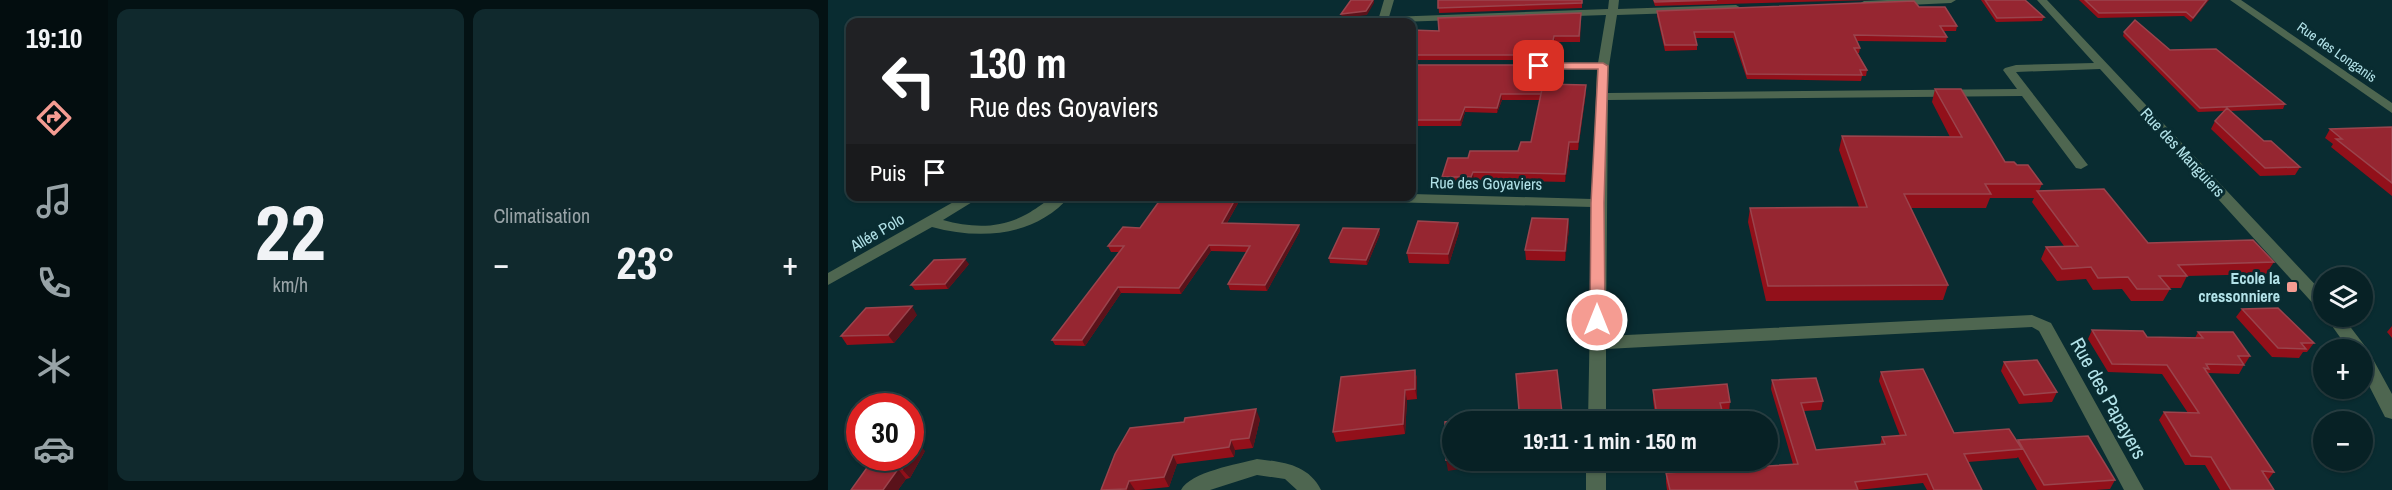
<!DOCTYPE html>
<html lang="fr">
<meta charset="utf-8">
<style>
body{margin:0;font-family:"Archivo Narrow",sans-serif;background:#10292d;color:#f1f3f6;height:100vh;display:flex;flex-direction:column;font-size:22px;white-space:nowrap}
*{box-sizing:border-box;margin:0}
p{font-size:20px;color:#98a3a7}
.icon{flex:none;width:33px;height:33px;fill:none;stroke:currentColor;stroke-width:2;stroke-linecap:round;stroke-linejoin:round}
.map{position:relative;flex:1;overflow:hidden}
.details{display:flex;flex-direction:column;gap:9px;padding:9px;background:#041214;width:720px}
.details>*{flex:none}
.hud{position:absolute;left:18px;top:18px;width:570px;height:183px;border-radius:12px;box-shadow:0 2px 4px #0004,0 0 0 2px #283e42;background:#202124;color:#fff;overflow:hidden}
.tools{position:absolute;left:1485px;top:267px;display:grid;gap:12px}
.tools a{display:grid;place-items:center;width:60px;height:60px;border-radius:50%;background:#072125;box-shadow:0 2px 4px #0004,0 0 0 2px #283e42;font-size:30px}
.speed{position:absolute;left:18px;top:393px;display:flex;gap:12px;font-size:30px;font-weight:700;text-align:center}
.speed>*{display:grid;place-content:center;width:78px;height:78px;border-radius:50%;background:#072125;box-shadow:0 2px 4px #0004,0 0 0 2px #283e42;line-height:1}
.speed .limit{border:9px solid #d22;background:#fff;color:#111}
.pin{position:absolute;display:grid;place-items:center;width:51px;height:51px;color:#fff;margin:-26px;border-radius:12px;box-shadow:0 3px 9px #0006}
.me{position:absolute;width:66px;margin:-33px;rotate:0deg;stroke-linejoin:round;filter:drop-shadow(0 0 4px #0008)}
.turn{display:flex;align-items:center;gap:21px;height:126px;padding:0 24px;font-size:27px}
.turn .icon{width:78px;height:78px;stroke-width:2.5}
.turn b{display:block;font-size:42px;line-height:51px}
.then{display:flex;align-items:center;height:57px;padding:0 24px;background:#0003;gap:12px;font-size:22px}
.big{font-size:45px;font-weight:700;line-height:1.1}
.details .widget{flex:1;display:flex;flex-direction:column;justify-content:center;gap:9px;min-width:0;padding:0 21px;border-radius:12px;background:#10292d}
.details .dial{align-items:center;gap:0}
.dial b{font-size:78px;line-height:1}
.heat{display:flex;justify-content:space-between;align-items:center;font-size:33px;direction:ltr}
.details .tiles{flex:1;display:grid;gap:9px;grid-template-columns:repeat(2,1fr)}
.trip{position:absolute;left:614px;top:411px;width:336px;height:60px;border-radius:30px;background:#072125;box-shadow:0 2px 4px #0004,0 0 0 2px #283e42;font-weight:700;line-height:60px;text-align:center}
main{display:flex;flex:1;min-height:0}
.tab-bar{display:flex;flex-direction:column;width:108px;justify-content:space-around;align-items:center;background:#030d0f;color:#98a3a7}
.tab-bar .icon{width:42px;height:42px}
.tab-bar .selected{color:#f59c92}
.tab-bar b{font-size:27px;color:#f1f3f6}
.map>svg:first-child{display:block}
</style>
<main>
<nav class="tab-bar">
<b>19:10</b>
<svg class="icon selected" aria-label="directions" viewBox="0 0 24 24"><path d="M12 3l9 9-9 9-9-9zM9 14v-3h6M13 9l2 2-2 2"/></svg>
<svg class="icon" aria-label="music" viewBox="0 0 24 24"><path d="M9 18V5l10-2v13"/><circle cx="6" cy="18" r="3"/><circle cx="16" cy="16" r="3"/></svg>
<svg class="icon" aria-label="phone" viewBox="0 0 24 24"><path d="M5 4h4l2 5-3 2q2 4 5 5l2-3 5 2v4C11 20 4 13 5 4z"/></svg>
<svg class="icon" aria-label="climate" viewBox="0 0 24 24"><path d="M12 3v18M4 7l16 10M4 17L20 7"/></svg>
<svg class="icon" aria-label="car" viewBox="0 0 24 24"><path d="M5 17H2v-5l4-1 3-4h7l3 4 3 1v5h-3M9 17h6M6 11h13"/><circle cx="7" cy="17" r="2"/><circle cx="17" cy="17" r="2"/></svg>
</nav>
<section class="details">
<div class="tiles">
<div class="widget dial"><b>22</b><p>km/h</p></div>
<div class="widget"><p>Climatisation</p>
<div class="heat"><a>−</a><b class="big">23°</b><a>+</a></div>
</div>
</div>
</section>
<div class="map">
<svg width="1564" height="490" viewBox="0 0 1564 490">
<rect width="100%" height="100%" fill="#092c31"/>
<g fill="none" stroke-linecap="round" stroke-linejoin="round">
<!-- minor -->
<path fill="#4e6650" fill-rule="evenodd" d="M 556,0 L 566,0 L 561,17 L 780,9 L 781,0 L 791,0 L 790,9 L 908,5 L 913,8 L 908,11 L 789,15 L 781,66 L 780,93 L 1189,89 L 1175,70 L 1177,68 L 1188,65 L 1266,63 L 1209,0 L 1219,0 L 1496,294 L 1496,310 L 1490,309 L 1272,69 L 1188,72 L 1260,165 L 1253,169 L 1248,168 L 1194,96 L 780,100 L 778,336 L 1204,315 L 1223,323 L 1316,490 L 1296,490 L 1211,331 L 1204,327 L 778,349 L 778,422 L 760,422 L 764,207 L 474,200 L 467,196 L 584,196 L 584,194 L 764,199 L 769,69 L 700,69 L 694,66 L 700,63 L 770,63 L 778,15 L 570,22 L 512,22 L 517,19 L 551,17 Z
M 1059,0 L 1128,0 L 1123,3 L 1036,7 L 1031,4 L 1036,1 Z
M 1402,0 L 1413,0 L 1564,103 L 1564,113 Z
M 136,196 L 154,196 L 115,220 C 144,228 172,229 199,214 C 217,204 219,196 242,196 C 207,237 152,240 104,227 L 0,285 L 0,273 Z
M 1497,316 L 1514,316 L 1540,350 L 1564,394 L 1564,419 L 1557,417 L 1534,372 L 1534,350 L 1521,350 Z
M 429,459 C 454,462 480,464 493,490 L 469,490 L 457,479 L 429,475 L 382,490 L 353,490 C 362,472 410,464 429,459 Z
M 758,460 L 778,460 L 778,490 L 758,490 Z"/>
</g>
<!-- wall -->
<path fill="#92101a" d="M 610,0 L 754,0 L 754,8 L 611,13 Z
M 825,0 L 1044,0 L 827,6 Z
M 1153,0 L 1197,0 L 1216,17 L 1214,21 L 1168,22 Z
M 1251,0 L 1381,0 L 1363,22 L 1356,16 L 1270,18 Z
M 1091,7 L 1129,26 L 1128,31 L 1116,31 L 1119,37 L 1118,42 L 1029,41 L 1032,48 L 1031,53 L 1030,53 L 1039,70 L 1038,76 L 1034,76 L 1033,81 L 919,79 L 905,38 L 867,38 L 869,45 L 869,50 L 837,51 L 829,16 L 829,11 Z
M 753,13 L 752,42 L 727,42 L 722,60 L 584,60 L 584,30 L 611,31 Z
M 1296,32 L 1342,50 L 1457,104 L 1455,109 L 1402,111 L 1436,141 L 1472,167 L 1467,175 L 1432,176 L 1383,129 L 1387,121 L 1396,111 L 1370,112 L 1295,36 Z
M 584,65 L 720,71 L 717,84 L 758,85 L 758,92 L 750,150 L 742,150 L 737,182 L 646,180 L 644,185 L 615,184 L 614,177 L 640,158 L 690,151 L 703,142 L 712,100 L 674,100 L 669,113 L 637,112 L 633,126 L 586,126 L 584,133 Z
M 1107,89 L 1177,162 L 1189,165 L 1214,184 L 1211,191 L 1320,243 L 1446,262 L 1438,274 L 1359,276 L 1353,288 L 1341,288 L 1342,289 L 1335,301 L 1303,301 L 1294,289 L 1265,290 L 1258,279 L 1229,281 L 1213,259 L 1218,247 L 1236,246 L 1204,202 L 1206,198 L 1162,198 L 1158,208 L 1083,208 L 1120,285 L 1115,300 L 938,301 L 920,222 L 922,208 L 1031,207 L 1011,150 L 1014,136 L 1122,137 L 1104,102 Z
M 1564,127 L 1564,196 L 1503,147 L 1505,144 L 1497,138 L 1502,129 Z
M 414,196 L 399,223 L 471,225 L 472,231 L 439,291 L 402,290 L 400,284 L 419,252 L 383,251 L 353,294 L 293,293 L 257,346 L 227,345 L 224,340 L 292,252 L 283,252 L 280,246 L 312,228 Z
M 740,219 L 741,229 L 737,261 L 698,260 L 697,250 Z
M 630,223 L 631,232 L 621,264 L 581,263 L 579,253 Z
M 551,229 L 552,234 L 539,265 L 502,263 L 501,258 Z
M 141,264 L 120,289 L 87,290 L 83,285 Z
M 1414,309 L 1486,343 L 1479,352 L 1475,352 L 1471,358 L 1444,357 L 1408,317 Z
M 89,315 L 66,343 L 19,345 L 13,336 Z
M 1564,326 L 1564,338 L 1559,332 Z
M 1264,330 L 1319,337 L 1367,338 L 1370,332 L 1422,356 L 1417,364 L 1416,364 L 1416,365 L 1411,374 L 1379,373 L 1446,472 L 1440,480 L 1446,490 L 1392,490 L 1377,465 L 1357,465 L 1331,420 L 1336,412 L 1360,413 L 1334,374 L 1280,372 L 1260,339 Z
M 1176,362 L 1229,392 L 1224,402 L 1191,404 L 1173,371 Z
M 587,370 L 589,379 L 589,399 L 579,400 L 577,434 L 508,442 L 505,432 Z
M 1053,372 L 1126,433 L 1189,441 L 1190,440 L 1287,480 L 1282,489 L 1268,490 L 1209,490 L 1190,457 L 1189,458 L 1140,462 L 1154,490 L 1099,490 L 1095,483 L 1030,490 L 839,490 L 838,482 L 838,473 L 965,464 L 943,389 L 944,380 L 995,401 L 993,410 L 976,411 L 988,450 L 1052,445 L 1054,437 L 1072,436 L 1051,381 Z
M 825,390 L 902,402 L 901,412 L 894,413 L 894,422 L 828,422 L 825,400 Z
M 432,419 L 425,448 L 407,450 L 406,457 L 349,464 L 341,487 L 311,490 L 273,490 L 287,454 Z
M 97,451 L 82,478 L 78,479 L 70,490 L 23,490 Z"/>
<!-- shaded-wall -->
<path fill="#5a121a" d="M 546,0 L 546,3 L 539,15 L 514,18 L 513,14 Z
M 1379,0 L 1381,0 L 1363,22 L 1365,18 Z
M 726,36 L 727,42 L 722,60 L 722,55 Z
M 719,65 L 720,71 L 713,100 L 713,94 Z
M 758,85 L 758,92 L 750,150 L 750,142 Z
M 673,94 L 674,100 L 669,113 L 669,108 Z
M 637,107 L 637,112 L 633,126 L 632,120 Z
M 585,120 L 586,126 L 584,133 L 584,125 Z
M 741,142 L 742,150 L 737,182 L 737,174 Z
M 645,172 L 646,180 L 644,185 L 643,177 Z
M 409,196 L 414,196 L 396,228 L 394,223 Z
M 740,219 L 741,229 L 737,261 L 737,251 Z
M 630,223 L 631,232 L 621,264 L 620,254 Z
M 471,225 L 472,231 L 439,291 L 437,285 Z
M 551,229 L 552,234 L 539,265 L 538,260 Z
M 381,245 L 383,251 L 353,294 L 351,288 Z
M 137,259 L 141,264 L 120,289 L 117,284 Z
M 290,287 L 293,293 L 257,346 L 254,340 Z
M 84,306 L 89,315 L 66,343 L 60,335 Z
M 587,370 L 589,379 L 589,399 L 587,389 Z
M 577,390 L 579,400 L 577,434 L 575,424 Z
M 428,409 L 432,419 L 425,448 L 421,438 Z
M 403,440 L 407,450 L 406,457 L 401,447 Z
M 90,442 L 97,451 L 82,478 L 74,469 L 81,458 L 82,458 L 82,455 Z
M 345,455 L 349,464 L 341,487 L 336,477 Z
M 624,459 L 624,460 L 655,460 L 655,465 L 620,471 L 618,460 Z
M 70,469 L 78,479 L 70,490 L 55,490 Z
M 301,481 L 307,490 L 299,490 Z"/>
<!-- building -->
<path fill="#962631" stroke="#9a444d" stroke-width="1.5" d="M 523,0 L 545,0 L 538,11 L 513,14 Z
M 610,0 L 754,0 L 754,3 L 610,8 Z
M 826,0 L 889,0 L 827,2 Z
M 1157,0 L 1197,0 L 1216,17 L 1169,18 Z
M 1257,0 L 1379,0 L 1365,18 L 1358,12 L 1271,13 Z
M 1086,1 L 1091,7 L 1117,7 L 1129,26 L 1112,26 L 1119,37 L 1026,35 L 1032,48 L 1026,48 L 1039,70 L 1032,70 L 1034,75 L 919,74 L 906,32 L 866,32 L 869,45 L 837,45 L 829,11 Z
M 753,13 L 751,36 L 726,36 L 722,55 L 584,55 L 584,30 L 611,31 L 610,18 Z
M 510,19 L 532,20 L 531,22 L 508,22 Z
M 1307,20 L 1342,50 L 1388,49 L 1457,104 L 1372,108 L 1296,32 Z
M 584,65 L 719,65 L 713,94 L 673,94 L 669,108 L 637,107 L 632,120 L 585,120 L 584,125 Z
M 715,84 L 758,85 L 750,142 L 741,142 L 737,174 L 645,172 L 643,177 L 614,177 L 620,158 L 640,158 L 642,151 L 690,151 L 693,142 L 703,142 Z
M 1107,89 L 1133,89 L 1177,162 L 1186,162 L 1189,165 L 1200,165 L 1214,184 L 1157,184 L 1163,194 L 1076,194 L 1120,285 L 940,286 L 922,208 L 1039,207 L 1014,136 L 1134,137 Z
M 1399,108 L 1436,141 L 1443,141 L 1472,167 L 1437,168 L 1387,121 Z
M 1564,127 L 1564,183 L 1508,139 L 1514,139 L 1502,129 Z
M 1276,189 L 1320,243 L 1425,240 L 1446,262 L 1350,265 L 1359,276 L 1331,276 L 1342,289 L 1309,289 L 1300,277 L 1270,278 L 1263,267 L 1234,269 L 1218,247 L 1250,246 L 1209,191 Z
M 335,196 L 409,196 L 394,223 L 471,225 L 437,285 L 400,284 L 422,246 L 381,245 L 351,288 L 290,287 L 254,340 L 224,340 L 296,246 L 280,246 L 295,227 L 312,228 Z
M 704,218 L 740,219 L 737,251 L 697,250 Z
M 590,221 L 630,223 L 620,254 L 579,253 Z
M 515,228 L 551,229 L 538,260 L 501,258 Z
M 137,259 L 117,284 L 83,285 L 106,260 Z
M 84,306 L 60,335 L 13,336 L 38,308 Z
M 1450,308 L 1486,343 L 1473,343 L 1478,349 L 1450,348 L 1414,309 Z
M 1264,330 L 1315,331 L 1319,337 L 1375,338 L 1370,332 L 1405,332 L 1422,356 L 1410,356 L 1416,365 L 1378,364 L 1381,369 L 1376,368 L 1446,472 L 1434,471 L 1446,490 L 1403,490 L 1383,457 L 1363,456 L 1336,412 L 1371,413 L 1339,365 L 1284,364 Z
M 1209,360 L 1229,392 L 1196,395 L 1176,362 Z
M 1095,369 L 1126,433 L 1181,429 L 1194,449 L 1136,454 L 1154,490 L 1106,490 L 1099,474 L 1027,482 L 1030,490 L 842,490 L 838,473 L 970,464 L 944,380 L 988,378 L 995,401 L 973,403 L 988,450 L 1057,444 L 1054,437 L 1078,435 L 1053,372 Z
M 587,370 L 587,389 L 577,390 L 575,424 L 505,432 L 513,377 Z
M 729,370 L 735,421 L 692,422 L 688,374 Z
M 899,384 L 902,402 L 892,403 L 895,414 L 889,415 L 890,422 L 830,422 L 825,390 Z
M 428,409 L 421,438 L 403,440 L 401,447 L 345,455 L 336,477 L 301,481 L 298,489 L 273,490 L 287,454 L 302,428 L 356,422 L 357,418 Z
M 652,417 L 652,422 L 624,422 L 624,459 L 618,460 L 617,422 Z
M 1260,436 L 1287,480 L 1216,485 L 1190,440 Z
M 82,442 L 90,442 L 82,455 Z
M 46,458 L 81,458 L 74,469 L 70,469 L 55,490 L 23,490 Z"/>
<!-- route -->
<path fill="#f59c92" stroke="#9f655f" stroke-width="1.5" d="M 775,63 L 780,66 L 776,203 L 777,320 L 769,325 L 762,320 L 763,203 L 770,69 L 711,69 L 705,66 L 711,63 Z"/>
<!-- markers -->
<rect fill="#f59c92" stroke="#092c31" stroke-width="2" x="1458" y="281" width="12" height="12" rx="3"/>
<g text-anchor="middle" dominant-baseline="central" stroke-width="6" stroke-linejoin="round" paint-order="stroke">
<!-- far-street labels -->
<g font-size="14" fill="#b2e2e8" stroke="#092c31">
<text transform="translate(1509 52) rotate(35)">Rue des Longanis</text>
</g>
<!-- street labels -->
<g font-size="16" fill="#b2e2e8" stroke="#092c31">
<text transform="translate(1355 152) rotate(47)">Rue des Manguiers</text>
<text transform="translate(658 183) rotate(1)">Rue des Goyaviers</text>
<text transform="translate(49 232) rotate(-30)">Allée Polo</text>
</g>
<!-- poi labels -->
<g font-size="16" font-weight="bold" fill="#b2e2e8" stroke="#092c31" text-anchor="end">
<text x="1452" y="278">Ecole la<tspan x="1452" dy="18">cressonniere</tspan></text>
</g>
<!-- near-street labels -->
<g font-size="20" fill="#b2e2e8" stroke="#092c31">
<text transform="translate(1281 398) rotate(61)">Rue des Papayers</text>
</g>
</g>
</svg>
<div class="tools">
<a><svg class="icon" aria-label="layers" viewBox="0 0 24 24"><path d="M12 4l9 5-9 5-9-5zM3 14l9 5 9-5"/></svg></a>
<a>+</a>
<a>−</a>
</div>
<div class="speed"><div class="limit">30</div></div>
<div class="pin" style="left:711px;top:66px;background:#d93025"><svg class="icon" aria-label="arrive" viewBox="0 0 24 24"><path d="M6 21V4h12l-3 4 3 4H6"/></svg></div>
<svg class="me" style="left:769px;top:320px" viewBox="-20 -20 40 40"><circle r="17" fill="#f59c92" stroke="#fff" stroke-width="3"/><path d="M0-11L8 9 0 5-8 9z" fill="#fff"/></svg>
<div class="trip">19:11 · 1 min · 150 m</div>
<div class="hud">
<div class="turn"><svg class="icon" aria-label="left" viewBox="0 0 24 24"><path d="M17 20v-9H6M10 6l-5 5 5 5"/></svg><div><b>130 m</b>Rue des Goyaviers</div></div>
<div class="then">Puis<svg class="icon" aria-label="arrive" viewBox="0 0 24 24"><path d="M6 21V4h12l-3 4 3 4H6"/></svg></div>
</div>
</div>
</main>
